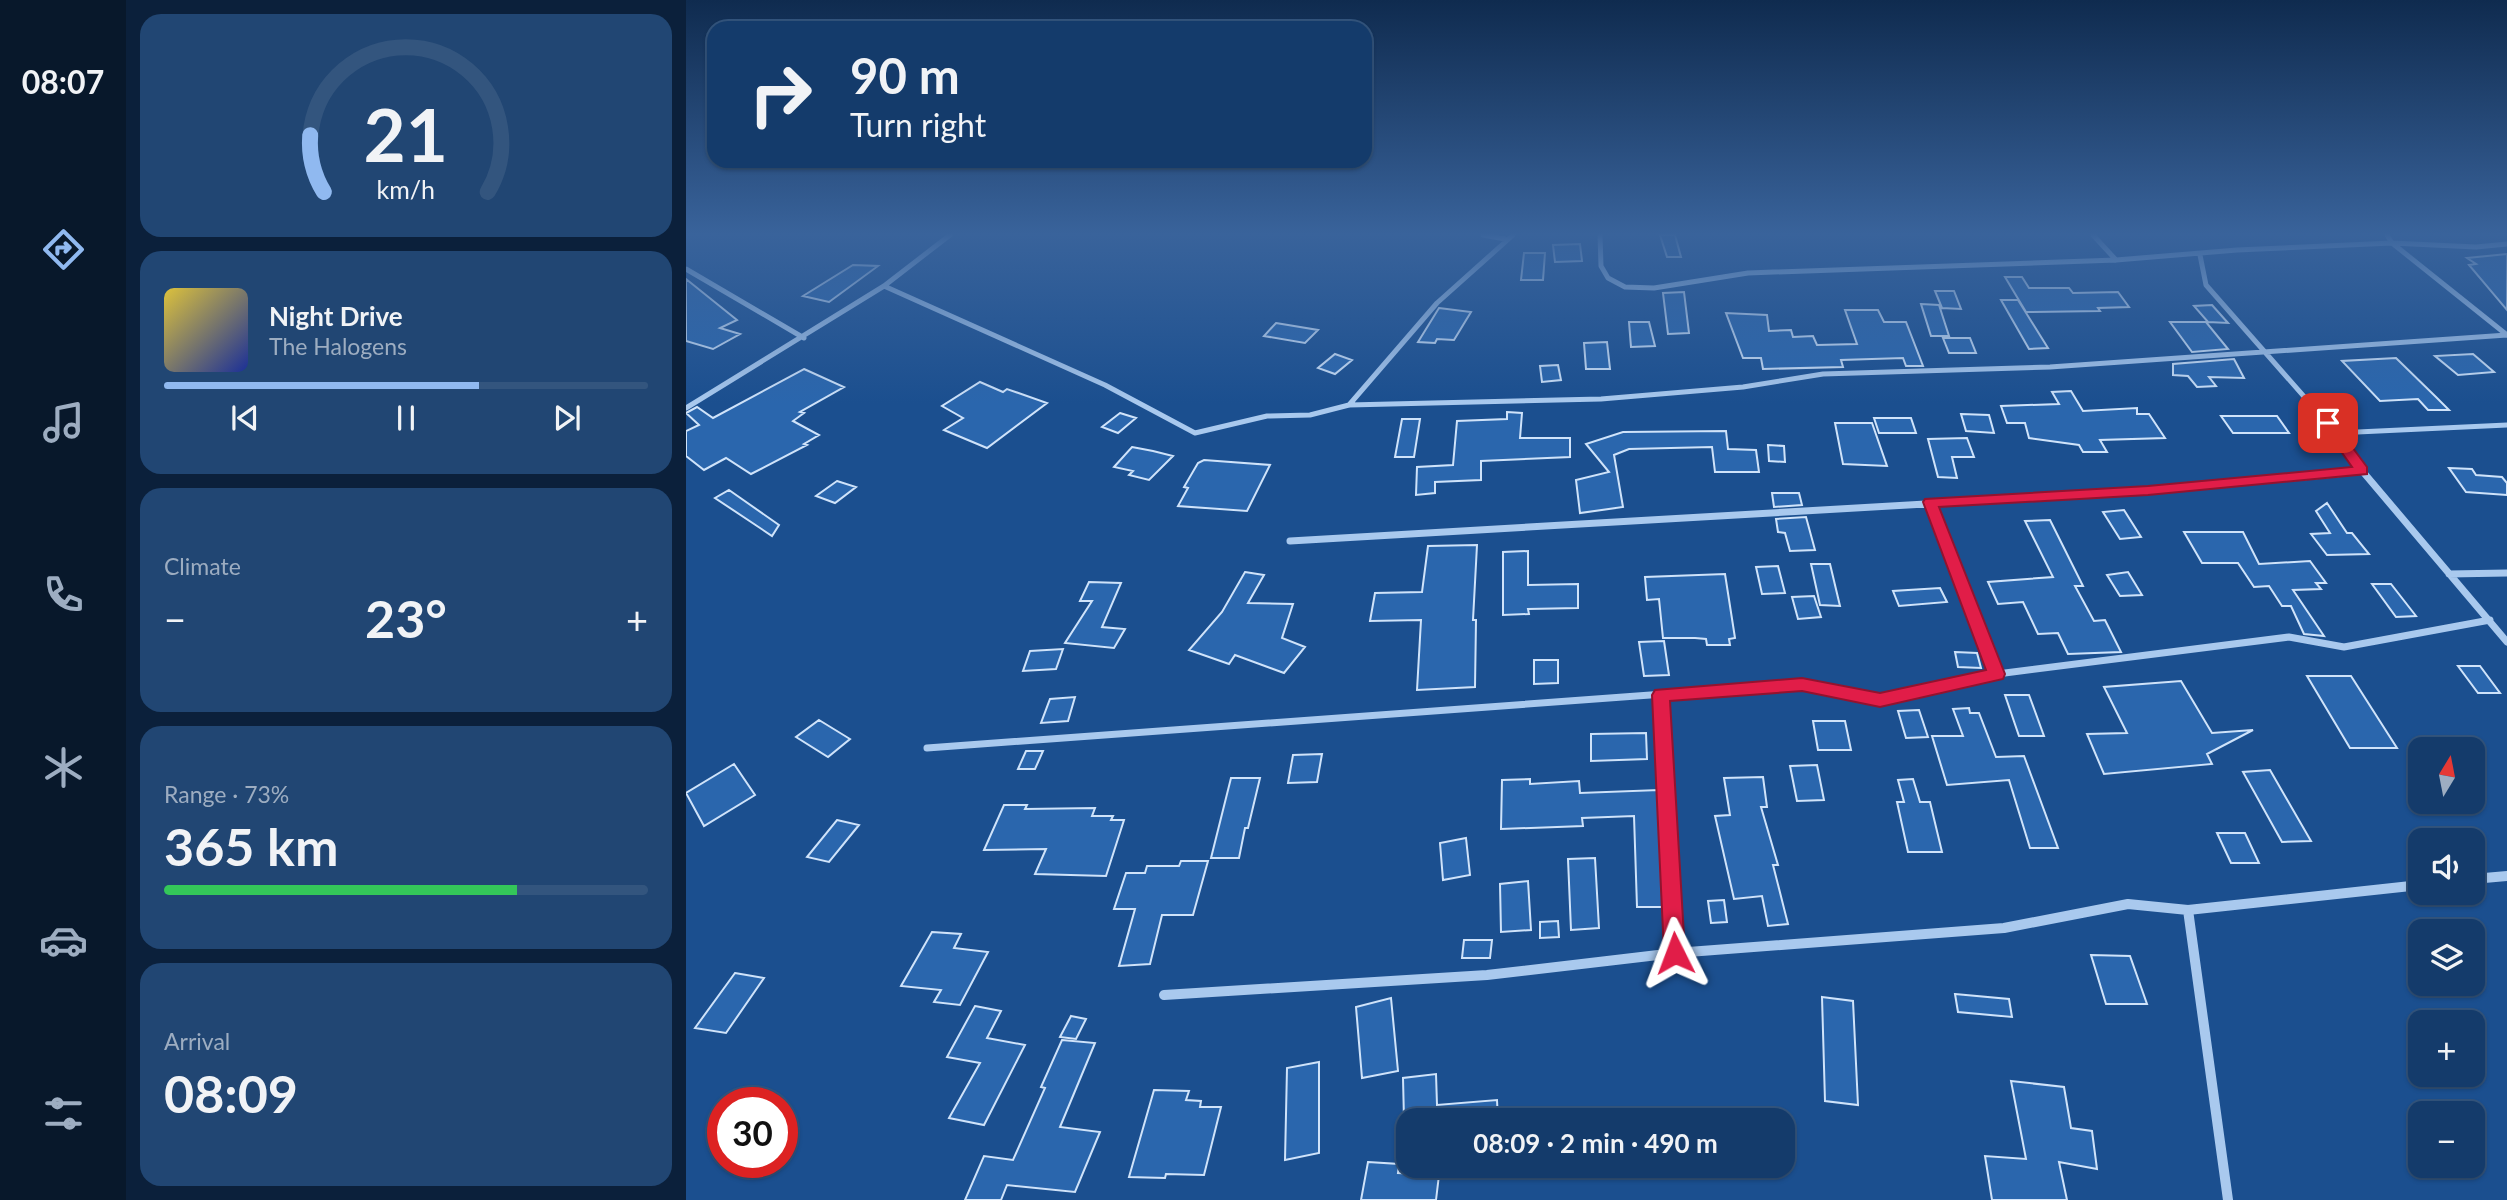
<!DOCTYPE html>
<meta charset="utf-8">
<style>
body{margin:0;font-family:Lato,sans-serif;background:#214673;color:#f1f3f6;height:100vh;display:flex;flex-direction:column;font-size:26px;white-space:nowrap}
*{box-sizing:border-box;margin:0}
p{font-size:23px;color:#9dadc1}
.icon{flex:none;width:38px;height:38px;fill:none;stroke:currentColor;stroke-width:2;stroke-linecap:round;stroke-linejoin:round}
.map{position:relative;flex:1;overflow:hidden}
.drawer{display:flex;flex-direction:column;gap:14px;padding:14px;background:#0b203b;width:560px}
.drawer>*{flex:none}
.guide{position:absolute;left:21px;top:21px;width:665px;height:147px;border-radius:21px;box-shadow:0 2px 5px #0004,0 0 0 2px #33557e;background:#143b6b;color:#f1f3f6;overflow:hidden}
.needle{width:46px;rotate:10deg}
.buttons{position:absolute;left:1722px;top:737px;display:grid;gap:14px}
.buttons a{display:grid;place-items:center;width:77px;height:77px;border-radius:14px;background:#143b6b;box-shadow:0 2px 5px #0004,0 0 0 2px #33557e;font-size:35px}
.speed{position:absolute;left:21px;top:1087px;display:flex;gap:14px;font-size:35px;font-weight:700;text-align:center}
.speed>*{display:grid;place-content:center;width:91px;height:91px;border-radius:50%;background:#143b6b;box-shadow:0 2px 5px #0004,0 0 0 2px #33557e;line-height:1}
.speed .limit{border:10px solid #d22;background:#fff;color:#111}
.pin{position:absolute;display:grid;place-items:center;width:60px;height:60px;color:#fff;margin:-30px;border-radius:14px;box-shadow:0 4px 10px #0006}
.me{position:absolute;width:77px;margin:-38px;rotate:357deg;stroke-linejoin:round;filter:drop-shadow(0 0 5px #0008)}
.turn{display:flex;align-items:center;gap:24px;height:147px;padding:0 28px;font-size:32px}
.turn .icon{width:91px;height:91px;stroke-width:2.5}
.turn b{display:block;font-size:49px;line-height:60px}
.big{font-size:52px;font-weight:700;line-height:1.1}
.drawer .widget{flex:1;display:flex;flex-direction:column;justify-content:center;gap:10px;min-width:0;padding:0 24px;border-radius:21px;background:#214673}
.drawer .dial{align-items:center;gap:0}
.dial svg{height:182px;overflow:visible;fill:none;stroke:#33557e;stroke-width:7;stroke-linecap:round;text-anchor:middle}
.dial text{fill:#f1f3f6;stroke:none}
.song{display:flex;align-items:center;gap:21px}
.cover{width:84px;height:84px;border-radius:10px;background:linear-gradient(135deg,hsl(50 70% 55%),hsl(230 70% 35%))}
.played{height:7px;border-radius:4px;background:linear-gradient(90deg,#90b9f0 65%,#33557e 65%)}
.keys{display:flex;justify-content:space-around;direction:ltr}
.heat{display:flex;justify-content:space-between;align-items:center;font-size:38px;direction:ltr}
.charge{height:10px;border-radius:5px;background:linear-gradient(90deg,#34c759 73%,#33557e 0)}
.trip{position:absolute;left:710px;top:1108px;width:399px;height:70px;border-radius:21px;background:#143b6b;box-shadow:0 2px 5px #0004,0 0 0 2px #33557e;font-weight:700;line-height:70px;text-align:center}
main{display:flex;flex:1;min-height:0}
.menu{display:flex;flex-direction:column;width:126px;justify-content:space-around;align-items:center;background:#08182b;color:#9dadc1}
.menu .icon{width:49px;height:49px}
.menu .current{color:#90b9f0}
.menu b{font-size:32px;color:#f1f3f6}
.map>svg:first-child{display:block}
</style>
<main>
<nav class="menu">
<b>08:07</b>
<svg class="icon current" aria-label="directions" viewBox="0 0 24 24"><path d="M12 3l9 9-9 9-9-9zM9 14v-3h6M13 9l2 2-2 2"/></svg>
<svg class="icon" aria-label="music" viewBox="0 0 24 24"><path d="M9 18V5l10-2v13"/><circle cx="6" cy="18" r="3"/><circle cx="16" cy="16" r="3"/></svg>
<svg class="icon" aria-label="phone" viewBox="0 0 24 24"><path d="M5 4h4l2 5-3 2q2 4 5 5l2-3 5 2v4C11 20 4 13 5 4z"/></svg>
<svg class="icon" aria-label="climate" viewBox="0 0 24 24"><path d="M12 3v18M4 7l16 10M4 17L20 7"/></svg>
<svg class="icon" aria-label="car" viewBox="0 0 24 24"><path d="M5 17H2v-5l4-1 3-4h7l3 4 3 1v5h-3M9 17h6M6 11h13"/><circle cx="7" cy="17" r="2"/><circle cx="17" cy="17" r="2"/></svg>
<svg class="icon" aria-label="filters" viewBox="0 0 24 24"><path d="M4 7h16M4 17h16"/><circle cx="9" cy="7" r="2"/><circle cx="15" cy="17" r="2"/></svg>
</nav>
<section class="drawer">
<div class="widget dial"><svg viewBox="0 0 100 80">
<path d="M14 69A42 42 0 1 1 86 69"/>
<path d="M14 69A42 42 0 0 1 8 44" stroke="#90b9f0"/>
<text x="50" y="56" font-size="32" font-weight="700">21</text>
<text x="50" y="72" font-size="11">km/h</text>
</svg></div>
<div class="widget">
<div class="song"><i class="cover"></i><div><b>Night Drive</b><p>The Halogens</p></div></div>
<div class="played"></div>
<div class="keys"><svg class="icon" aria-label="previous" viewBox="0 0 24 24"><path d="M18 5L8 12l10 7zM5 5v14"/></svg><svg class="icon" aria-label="pause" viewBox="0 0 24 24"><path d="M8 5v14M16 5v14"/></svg><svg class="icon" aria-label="next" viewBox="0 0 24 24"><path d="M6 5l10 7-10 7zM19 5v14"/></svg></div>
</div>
<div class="widget"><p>Climate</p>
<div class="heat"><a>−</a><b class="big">23°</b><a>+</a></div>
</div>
<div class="widget"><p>Range · 73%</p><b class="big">365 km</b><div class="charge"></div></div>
<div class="widget"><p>Arrival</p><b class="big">08:09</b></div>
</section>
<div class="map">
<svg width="1821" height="1200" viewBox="0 0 1821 1200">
<rect width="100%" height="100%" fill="#1b4f8f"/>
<!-- building -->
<path fill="#2a66ad" stroke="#cfe3fa" stroke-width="2" d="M 974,235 L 989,235 L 995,257 L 981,257 Z
M 894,244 L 896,261 L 869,262 L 867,245 Z
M 838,253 L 859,253 L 857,280 L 835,280 Z
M 1821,254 L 1821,310 L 1783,265 L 1790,264 L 1781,258 Z
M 167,265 L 192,266 L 143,302 L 117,296 Z
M 1319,277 L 1336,277 L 1343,288 L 1383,288 L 1387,293 L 1432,292 L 1443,307 L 1412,308 L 1414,311 L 1340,312 Z
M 0,279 L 51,320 L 34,328 L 54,334 L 27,349 L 0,341 Z
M 1249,291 L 1268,291 L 1275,309 L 1256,308 Z
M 998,292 L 1003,333 L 982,334 L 977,293 Z
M 1315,300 L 1332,300 L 1362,348 L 1343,349 Z
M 1235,304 L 1253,305 L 1263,336 L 1245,336 Z
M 1526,305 L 1542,323 L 1522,322 L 1508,306 Z
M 753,308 L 785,312 L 768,340 L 751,339 L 749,343 L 732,342 Z
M 1159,310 L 1192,310 L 1198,322 L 1220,322 L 1237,366 L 1220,366 L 1217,358 L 1155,360 L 1157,367 L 1077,369 L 1075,358 L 1057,358 L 1040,313 L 1081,315 L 1083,331 L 1105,330 L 1107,337 L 1127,336 L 1131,345 L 1171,344 Z
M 943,322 L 963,322 L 969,346 L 945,347 Z
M 1484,322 L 1520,322 L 1542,349 L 1506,352 Z
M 590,323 L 632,330 L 619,343 L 578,336 Z
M 1257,338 L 1284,338 L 1290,353 L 1263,353 Z
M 921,342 L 924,369 L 900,369 L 898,343 Z
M 649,354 L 666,360 L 649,374 L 632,368 Z
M 1787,354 L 1808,372 L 1772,375 L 1749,356 Z
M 1710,358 L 1751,398 L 1763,410 L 1742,410 L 1732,399 L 1694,401 L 1656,361 Z
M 1548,359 L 1558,378 L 1523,377 L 1530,386 L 1511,387 L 1502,376 L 1487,375 L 1487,364 Z
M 872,365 L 875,380 L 856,382 L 854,366 Z
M 118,369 L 158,387 L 114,412 L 118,413 L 107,421 L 133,435 L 118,444 L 121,445 L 65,474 L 40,458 L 18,470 L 0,456 L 0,431 L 13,425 L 0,413 L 11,407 L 27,418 Z
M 294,382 L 317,392 L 321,389 L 361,403 L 301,448 L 258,430 L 277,418 L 256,406 Z
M 1385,391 L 1397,411 L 1451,408 L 1451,414 L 1463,414 L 1479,438 L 1414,440 L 1421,452 L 1397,452 L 1393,445 L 1343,438 L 1339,423 L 1321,423 L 1315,406 L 1373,404 L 1366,392 Z
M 821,412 L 836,413 L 834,438 L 884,438 L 884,457 L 795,461 L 795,480 L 749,482 L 749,493 L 730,495 L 731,467 L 767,465 L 771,421 L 821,419 Z
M 434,413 L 450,418 L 432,433 L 416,427 Z
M 1275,414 L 1303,415 L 1308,433 L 1280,431 Z
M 1535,416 L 1591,416 L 1603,433 L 1547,433 Z
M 1188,418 L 1225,418 L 1230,433 L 1193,433 Z
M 716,419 L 734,419 L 728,457 L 709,457 Z
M 1149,423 L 1186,423 L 1201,466 L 1157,464 Z
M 1040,431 L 1042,449 L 1070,450 L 1073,472 L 1029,472 L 1026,447 L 943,449 L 928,455 L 937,507 L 894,513 L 890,480 L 923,472 L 900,444 L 937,432 Z
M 1281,438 L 1288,457 L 1266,457 L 1271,478 L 1252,477 L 1242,439 Z
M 1082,445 L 1098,446 L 1099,462 L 1083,461 Z
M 446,447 L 467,451 L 487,456 L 463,480 L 443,475 L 447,471 L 428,467 Z
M 518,460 L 584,465 L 561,511 L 492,506 L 502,488 L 498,487 L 512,463 Z
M 1763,468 L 1786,469 L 1790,475 L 1816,477 L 1821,483 L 1821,495 L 1780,492 Z
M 151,481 L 170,487 L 149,503 L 130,496 Z
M 43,490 L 93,525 L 86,536 L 29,498 Z
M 1086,493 L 1113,493 L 1116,505 L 1088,507 Z
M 1641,503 L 1661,533 L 1666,533 L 1683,554 L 1641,555 L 1625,534 L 1644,533 L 1630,511 Z
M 1438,510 L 1455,537 L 1434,539 L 1417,512 Z
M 1120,517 L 1129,550 L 1104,551 L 1099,533 L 1092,532 L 1090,519 Z
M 1364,520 L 1397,586 L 1389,586 L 1408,621 L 1419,620 L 1435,652 L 1382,654 L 1372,633 L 1352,634 L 1337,602 L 1312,604 L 1302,582 L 1367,577 L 1339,521 Z
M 1498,532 L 1557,532 L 1573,564 L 1624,561 L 1640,583 L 1630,583 L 1635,589 L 1607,590 L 1638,636 L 1618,634 L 1605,606 L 1596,606 L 1583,586 L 1568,587 L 1552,563 L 1516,563 Z
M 791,545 L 787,620 L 790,620 L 789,687 L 731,690 L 735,620 L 684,621 L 689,593 L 736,592 L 742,546 Z
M 842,551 L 842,585 L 892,584 L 892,608 L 842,609 L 843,614 L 817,615 L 817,552 Z
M 1125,564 L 1144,564 L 1154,606 L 1134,605 Z
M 1092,566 L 1099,593 L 1076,594 L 1070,567 Z
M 559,572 L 578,575 L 562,603 L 607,604 L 596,638 L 619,647 L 598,673 L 549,655 L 543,664 L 503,650 L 536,612 Z
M 1442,572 L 1456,595 L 1434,596 L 1421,575 Z
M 1039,574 L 1049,638 L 1043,639 L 1044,645 L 1021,645 L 1020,639 L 1009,638 L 977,638 L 973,599 L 961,600 L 959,577 Z
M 403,582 L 435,583 L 416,627 L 439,629 L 428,648 L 379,643 L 406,601 L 394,601 Z
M 1686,584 L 1705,584 L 1730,616 L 1710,617 Z
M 1254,588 L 1261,602 L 1213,606 L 1207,591 Z
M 1128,596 L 1135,617 L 1112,619 L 1106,597 Z
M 978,641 L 983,675 L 958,676 L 953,642 Z
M 377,649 L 370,669 L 337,671 L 344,651 Z
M 1269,652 L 1291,653 L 1295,668 L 1272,667 Z
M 848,660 L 872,660 L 872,683 L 848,684 Z
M 1772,666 L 1794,666 L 1814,693 L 1792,693 Z
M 1621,676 L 1665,676 L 1711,748 L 1664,748 Z
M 1495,681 L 1526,733 L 1567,730 L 1521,754 L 1526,764 L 1418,774 L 1401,734 L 1441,733 L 1418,687 Z
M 1319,695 L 1343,695 L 1358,736 L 1333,736 Z
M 389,697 L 382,721 L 355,723 L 364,699 Z
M 1283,708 L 1284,713 L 1293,713 L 1310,757 L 1338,756 L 1372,848 L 1344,848 L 1323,780 L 1261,785 L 1246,736 L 1277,736 L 1267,709 Z
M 1233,710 L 1242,737 L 1220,738 L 1212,711 Z
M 133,720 L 164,739 L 142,757 L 110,737 Z
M 1127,721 L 1159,721 L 1165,750 L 1132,750 Z
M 960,733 L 961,759 L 905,761 L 905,734 Z
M 340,751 L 357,751 L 349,769 L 332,769 Z
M 636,754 L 631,782 L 602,783 L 607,755 Z
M 48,764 L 69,795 L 18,826 L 0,793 Z
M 1131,765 L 1138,800 L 1111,801 L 1104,766 Z
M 1584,770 L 1625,841 L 1596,842 L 1557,772 Z
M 1077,777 L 1081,807 L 1075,807 L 1092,865 L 1087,865 L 1102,924 L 1082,926 L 1076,896 L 1048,899 L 1029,816 L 1044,815 L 1038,778 Z
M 545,778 L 574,778 L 562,828 L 559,828 L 553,858 L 525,858 Z
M 844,779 L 844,784 L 893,781 L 894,793 L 973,790 L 979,907 L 951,907 L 948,816 L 896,818 L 897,826 L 815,829 L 816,780 Z
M 1227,779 L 1234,802 L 1244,802 L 1256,852 L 1222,852 L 1211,802 L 1218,802 L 1212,780 Z
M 318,805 L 341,805 L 339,809 L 409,808 L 406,816 L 427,816 L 425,820 L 438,820 L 420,876 L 349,874 L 360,849 L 298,850 Z
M 151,820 L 173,825 L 143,862 L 121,857 Z
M 1531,833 L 1559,833 L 1573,863 L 1545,863 Z
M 780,838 L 784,875 L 757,880 L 754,843 Z
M 909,858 L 913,928 L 885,930 L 882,859 Z
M 495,861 L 522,861 L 507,915 L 476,915 L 464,964 L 433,966 L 449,909 L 428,909 L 440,873 L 459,873 L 461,866 L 493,866 Z
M 842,881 L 845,930 L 815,932 L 814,884 Z
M 1038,900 L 1041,922 L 1025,923 L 1022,901 Z
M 872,921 L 873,937 L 854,938 L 854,922 Z
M 246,932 L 275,934 L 268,948 L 302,952 L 274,1005 L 248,1002 L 255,990 L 215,986 Z
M 778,940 L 806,940 L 804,958 L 776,958 Z
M 1405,955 L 1444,956 L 1461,1004 L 1420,1004 Z
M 49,973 L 78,978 L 40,1033 L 9,1028 Z
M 1269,994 L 1323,999 L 1326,1017 L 1272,1012 Z
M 1136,997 L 1167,1001 L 1172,1105 L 1139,1101 Z
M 705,998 L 712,1071 L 676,1078 L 670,1007 Z
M 289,1006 L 315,1011 L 301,1038 L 339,1045 L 298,1125 L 263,1118 L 294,1063 L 261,1057 Z
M 385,1016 L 400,1019 L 390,1039 L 374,1037 Z
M 376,1040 L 409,1043 L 374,1127 L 414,1132 L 389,1192 L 321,1185 L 315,1200 L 279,1200 L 298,1156 L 327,1160 L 359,1088 L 355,1087 Z
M 633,1062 L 633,1153 L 599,1160 L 601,1068 Z
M 750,1074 L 751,1105 L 811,1100 L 812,1120 L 718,1120 L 717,1078 Z
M 1325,1081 L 1378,1087 L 1385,1128 L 1406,1131 L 1411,1169 L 1373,1162 L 1381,1200 L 1306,1200 L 1299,1156 L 1340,1159 Z
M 468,1090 L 503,1091 L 500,1100 L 515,1101 L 514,1107 L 535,1107 L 518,1175 L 480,1174 L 479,1178 L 443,1177 Z
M 682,1162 L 713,1164 L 712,1173 L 753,1175 L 750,1200 L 675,1200 Z"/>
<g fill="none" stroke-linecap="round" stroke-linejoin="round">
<!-- minor-far2 -->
<path stroke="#a9c9ee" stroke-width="5" d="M 797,235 L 819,239
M 914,235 L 915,266 L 922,278 L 939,287 L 968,288 L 1062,273 L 1430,260 L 1551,250 L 1706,243 L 1790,247 L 1821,244
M 1407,235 L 1430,260
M 1701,235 L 1706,243 L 1821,335
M 1514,255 L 1520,285 L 1650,433 L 1679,474
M 0,269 L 118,338
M 198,286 L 419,385 L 509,433 L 581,416 L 624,415 L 663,405 L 915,399 L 1057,387 L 1137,374 L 1364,367 L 1821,335
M 663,405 L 751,303 L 827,235
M 0,408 L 198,286 L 264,235
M 1650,433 L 1821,425
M 1641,474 L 1676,471"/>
<!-- minor-far1 -->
<path stroke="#a9c9ee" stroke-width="7" d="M 1678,473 L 1821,642
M 1244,502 L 1311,674
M 604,541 L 1462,491 L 1659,473
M 1763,574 L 1821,573
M 975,695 L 980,788
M 241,748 L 1116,684 L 1193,700 L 1311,674 L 1603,637 L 1658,647 L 1804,620"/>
<!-- minor -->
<path stroke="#a9c9ee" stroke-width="10" d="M 980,786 L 989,953
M 1787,879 L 1821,876
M 1502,910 L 1542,1200
M 478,995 L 801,975 L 989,953 L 1318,928 L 1442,904 L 1502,910 L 1734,885"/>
</g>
<!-- sky -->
<linearGradient id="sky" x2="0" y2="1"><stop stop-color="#0f2b4f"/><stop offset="0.58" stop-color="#39639b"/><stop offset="1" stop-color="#39639b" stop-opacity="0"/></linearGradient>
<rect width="1821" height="403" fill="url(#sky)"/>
<!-- route -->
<path fill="#e11d48" stroke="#92132f" stroke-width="2" d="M 1642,419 L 1646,420 L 1681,467 L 1681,474 L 1462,495 L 1253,507 L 1319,674 L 1317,679 L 1194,707 L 1116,691 L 984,701 L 999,953 L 996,960 L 989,963 L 981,960 L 978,953 L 966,695 L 969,690 L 1116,678 L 1194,693 L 1300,670 L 1237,502 L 1239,499 L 1462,486 L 1666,467 L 1635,423 Z"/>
</svg>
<div class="buttons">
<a><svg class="needle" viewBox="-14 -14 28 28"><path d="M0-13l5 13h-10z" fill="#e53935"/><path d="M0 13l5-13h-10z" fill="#9dadc1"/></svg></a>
<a><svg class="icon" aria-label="sound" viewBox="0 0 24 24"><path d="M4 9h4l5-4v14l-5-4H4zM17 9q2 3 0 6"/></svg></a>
<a><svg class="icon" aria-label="layers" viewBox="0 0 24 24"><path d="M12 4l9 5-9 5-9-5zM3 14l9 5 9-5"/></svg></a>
<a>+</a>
<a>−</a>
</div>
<div class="speed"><div class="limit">30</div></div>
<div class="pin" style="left:1642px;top:423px;background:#d93025"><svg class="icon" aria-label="arrive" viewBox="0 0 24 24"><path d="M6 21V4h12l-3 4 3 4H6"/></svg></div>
<svg class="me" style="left:989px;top:953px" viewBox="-20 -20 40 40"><path d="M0-17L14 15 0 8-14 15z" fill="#e11d48" stroke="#fff" stroke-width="4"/></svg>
<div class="trip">08:09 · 2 min · 490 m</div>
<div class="guide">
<div class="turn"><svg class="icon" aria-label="right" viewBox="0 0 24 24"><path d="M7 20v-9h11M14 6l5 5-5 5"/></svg><div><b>90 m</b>Turn right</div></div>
</div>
</div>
</main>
